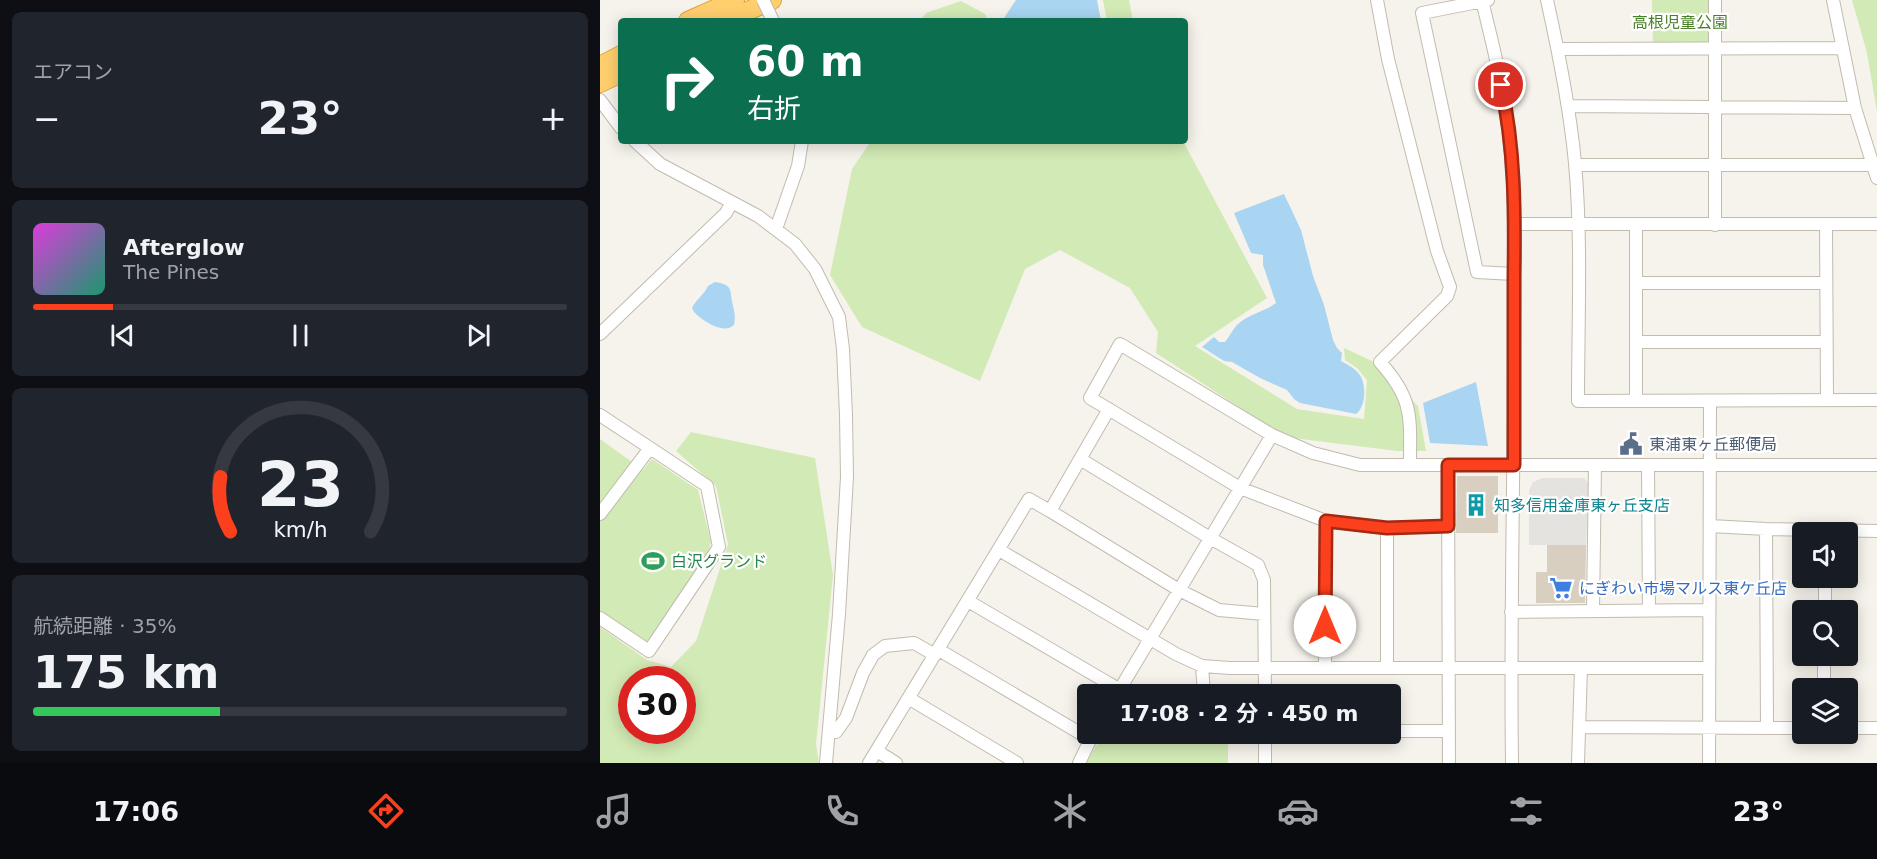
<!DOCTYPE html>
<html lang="ja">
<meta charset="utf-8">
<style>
body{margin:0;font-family:"DejaVu Sans","Noto Sans JP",sans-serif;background:#20242c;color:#f1f3f6;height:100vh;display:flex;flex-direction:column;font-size:22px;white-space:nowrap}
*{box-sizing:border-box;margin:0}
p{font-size:20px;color:#9ea1a6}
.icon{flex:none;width:33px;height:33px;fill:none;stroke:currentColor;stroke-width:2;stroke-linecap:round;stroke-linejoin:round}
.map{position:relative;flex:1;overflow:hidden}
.side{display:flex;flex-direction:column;gap:12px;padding:12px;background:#0d0f14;width:600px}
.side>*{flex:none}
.guide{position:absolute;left:18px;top:18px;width:570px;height:126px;border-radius:6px;box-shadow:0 3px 15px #0003;background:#0b6e4f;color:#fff;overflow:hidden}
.buttons{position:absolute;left:1192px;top:522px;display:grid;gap:12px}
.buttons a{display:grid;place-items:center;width:66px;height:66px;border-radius:6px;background:#171b24;box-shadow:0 3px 15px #0003;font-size:30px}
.speed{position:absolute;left:18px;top:666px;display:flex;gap:12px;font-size:30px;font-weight:700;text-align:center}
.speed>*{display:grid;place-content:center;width:78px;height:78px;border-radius:50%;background:#171b24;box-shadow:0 3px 15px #0003;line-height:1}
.speed .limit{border:9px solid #d22;background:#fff;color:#111}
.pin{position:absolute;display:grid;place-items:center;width:51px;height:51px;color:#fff;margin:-26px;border:3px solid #fff;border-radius:50%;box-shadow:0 2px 6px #0007}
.me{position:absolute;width:66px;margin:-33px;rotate:0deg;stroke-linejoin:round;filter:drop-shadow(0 0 4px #0008)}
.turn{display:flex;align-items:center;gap:21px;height:126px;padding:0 30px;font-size:27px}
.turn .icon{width:78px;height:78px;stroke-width:2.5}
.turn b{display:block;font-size:42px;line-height:51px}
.big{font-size:45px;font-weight:700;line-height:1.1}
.side .widget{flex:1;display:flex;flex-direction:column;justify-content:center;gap:9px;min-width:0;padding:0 21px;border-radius:9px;background:#20242c}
.side .dial{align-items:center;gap:0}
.dial svg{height:156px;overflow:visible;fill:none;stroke:#363941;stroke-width:7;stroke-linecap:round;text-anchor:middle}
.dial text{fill:#f1f3f6;stroke:none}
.song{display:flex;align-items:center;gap:18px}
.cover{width:72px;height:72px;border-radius:9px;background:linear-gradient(135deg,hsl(300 70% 55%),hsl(160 70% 35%))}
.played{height:6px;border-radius:3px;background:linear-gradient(90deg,#fc3f1d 15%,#363941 15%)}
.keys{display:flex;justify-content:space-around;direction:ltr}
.heat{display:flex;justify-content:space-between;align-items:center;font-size:33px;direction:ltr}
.charge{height:9px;border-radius:4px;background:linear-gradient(90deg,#34c759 35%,#363941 0)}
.trip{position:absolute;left:477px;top:684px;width:324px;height:60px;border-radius:6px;background:#171b24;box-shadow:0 3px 15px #0003;font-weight:700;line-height:60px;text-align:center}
.tab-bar{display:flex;height:96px;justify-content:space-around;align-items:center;background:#090b0e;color:#9ea1a6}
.tab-bar .icon{width:42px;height:42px}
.tab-bar .selected{color:#fc3f1d}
.tab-bar b{font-size:27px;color:#f1f3f6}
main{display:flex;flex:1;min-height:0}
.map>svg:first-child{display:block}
</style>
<main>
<section class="side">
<div class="widget"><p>エアコン</p>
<div class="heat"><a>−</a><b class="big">23°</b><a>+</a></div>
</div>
<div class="widget">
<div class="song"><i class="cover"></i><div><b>Afterglow</b><p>The Pines</p></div></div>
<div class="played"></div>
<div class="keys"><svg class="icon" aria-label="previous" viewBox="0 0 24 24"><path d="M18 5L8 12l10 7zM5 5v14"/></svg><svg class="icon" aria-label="pause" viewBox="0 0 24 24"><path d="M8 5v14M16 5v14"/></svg><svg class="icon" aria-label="next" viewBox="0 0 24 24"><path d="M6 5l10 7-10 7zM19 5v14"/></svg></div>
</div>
<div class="widget dial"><svg viewBox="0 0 100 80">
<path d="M14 69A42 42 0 1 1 86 69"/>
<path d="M14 69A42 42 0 0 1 9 41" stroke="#fc3f1d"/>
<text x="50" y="56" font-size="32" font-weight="700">23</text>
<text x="50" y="72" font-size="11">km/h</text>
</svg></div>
<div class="widget"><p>航続距離 · 35%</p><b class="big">175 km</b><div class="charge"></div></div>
</section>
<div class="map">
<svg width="1277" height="763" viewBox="0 0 1277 763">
<rect width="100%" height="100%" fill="#f6f3ec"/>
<!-- green -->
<path fill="#d2eab5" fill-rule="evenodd" d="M 503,0 L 529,0 L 533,21 L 507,21 Z
M 1052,0 L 1108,0 L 1110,45 L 1053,46 Z
M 1252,0 L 1277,0 L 1277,112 L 1267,53 Z
M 361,1 L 385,14 L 388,21 L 320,21 L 326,13 Z
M 271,141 L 583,141 L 667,298 L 595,346 L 697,409 L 764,419 L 767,380 L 757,368 L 745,360 L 744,348 L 772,361 L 818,406 L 826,451 L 797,451 L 685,437 L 556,353 L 558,332 L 530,288 L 460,250 L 425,269 L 380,381 L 262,327 L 230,275 L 252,169 Z
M 91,432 L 215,458 L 233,575 L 216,744 L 219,763 L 0,763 L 0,627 L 47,660 L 71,667 L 96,641 L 128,544 L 116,486 L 76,451 ZM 32,680 L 82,680 L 82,730 L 32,730 Z
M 0,439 L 43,470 L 52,459 L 98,490 L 111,542 L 100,579 L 49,653 L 0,619 Z
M 503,734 L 628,734 L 628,763 L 486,763 Z"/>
<!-- parking -->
<path fill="#e5e3e0" d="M 942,478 L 984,478 L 989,484 L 986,545 L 929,545 L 929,490 L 933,482 Z"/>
<!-- water -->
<path fill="#a9d4f2" d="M 416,0 L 497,0 L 501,21 L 402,21 Z
M 684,194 L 701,230 L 713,276 L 724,305 L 733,340 L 737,348 L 742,353 L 741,361 C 748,365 757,369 761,377 C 766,387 766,406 756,414 L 700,403 L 694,399 L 687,390 L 660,378 L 632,362 L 624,361 L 602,347 L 614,337 L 619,342 L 625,342 C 630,336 632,330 637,325 C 648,314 664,312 676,303 L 663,265 L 663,255 L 651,253 L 634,213 Z
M 115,282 C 131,285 130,287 132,301 C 134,312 136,313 134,325 C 123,335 103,321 94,312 L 92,308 C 96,299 105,294 108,286 Z
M 876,382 L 888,446 L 830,443 L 823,403 Z"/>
<!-- building -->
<path fill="#d8cfc1" d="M 857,476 L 898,476 L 898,533 L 856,533 Z
M 947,545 L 986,545 L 985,603 L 936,603 L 936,572 L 947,572 Z"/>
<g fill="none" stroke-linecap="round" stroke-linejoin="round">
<!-- minor casing -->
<g stroke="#c2bbae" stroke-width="14">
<path id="minor" d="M 777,0 L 788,59 L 837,251 L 850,287 L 847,296 L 780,362 C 814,400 810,417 810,464
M 882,0 C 890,35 900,71 905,106 C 918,185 914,266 914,346 C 914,485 910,624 912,763
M 888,0 L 822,13 L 877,272 L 914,274
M 947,0 C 959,54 970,108 975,163 C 982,241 978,322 978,401 L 1277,400
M 1115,0 L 1115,225
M 1233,0 L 1255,108 L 1277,178
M 958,49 L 1243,48
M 0,100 L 21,128
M 968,106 L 1255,108
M 35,141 L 60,164 L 158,216 L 195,244 L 215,269 L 239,317 L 243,349 L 246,415 L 247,477 L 239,614 L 226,763
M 976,165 L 1272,165
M 915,224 L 1277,224
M 1036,224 L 1036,401
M 1226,224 L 1227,400
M 176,229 L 198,166 L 202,141
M 1036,283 L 1226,283
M 0,334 L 126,213 L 132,202
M 1036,342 L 1226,342
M 0,415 L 50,448 L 0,514
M 480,459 L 610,538 L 658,565 L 664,580 L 665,694
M 848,465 L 849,763
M 1048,465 L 1049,610
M 450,511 L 509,409
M 848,526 L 787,528 L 726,521 L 640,488 L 490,398 L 520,344 L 672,435 L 713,453 L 760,465 L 1277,465
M 1110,526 L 1166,529 L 1277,531
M 1166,529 L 1167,728
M 399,550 L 576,654 L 602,666 L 630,668 L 1109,668
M 368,601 L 527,694
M 1225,610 L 1225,578
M 993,611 L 995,465
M 911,612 L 1109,610
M 0,618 L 49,651 L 119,547 L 107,486 L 50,448
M 339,650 L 490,739
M 602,666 L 604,694
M 725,668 L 726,521
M 787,668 L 787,528
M 1224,688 L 1224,656
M 517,694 L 672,435
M 310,699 L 417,763
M 979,727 L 1203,728
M 1248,728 L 1277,728
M 790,731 L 849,731
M 229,732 L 236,732 L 246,718 L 263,673 L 273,655 L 285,646 L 314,643 L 335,655
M 665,734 L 665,763
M 277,751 L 296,763
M 269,763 L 429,499 L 450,511 L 579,590 L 619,610 L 664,614
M 479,763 L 493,734
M 978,763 L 981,668
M 1109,763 L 1110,401"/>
</g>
<!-- highway casing -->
<g stroke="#e0a43c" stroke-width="20">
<path id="highway" d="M 88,21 L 135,0
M 126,21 L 172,0
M 0,66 L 21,55
M 0,83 L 21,73"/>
</g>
<!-- minor -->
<use href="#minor" stroke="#fff" stroke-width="12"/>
<!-- highway -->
<use href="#highway" stroke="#ffcf6e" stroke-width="18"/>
<!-- minor-bridge casing -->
<g stroke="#c2bbae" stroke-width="14" stroke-linecap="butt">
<path id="minor-bridge" d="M 163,0 L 173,21"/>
</g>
<!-- minor-bridge -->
<use href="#minor-bridge" stroke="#fff" stroke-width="12"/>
</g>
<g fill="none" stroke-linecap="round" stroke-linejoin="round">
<!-- route casing -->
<g stroke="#a42913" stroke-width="15">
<path id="route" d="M 725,626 L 726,521 L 787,528 L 848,526 L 848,465 L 914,465 C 914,403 914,340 914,277 C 915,213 915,148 901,85"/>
</g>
<!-- route -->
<use href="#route" stroke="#fc3f1d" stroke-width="10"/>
</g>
<!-- icons -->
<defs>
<g id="civic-bare" transform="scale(1.8)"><path d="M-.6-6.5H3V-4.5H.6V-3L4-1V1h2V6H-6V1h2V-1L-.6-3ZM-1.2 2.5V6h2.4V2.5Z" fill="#5c6f8a" stroke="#fff" stroke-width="2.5" paint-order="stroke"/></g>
<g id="building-bare" transform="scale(1.8)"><path d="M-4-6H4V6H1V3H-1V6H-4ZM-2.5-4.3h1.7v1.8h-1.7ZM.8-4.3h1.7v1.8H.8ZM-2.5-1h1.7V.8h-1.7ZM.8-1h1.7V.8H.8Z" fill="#0f9aa8" stroke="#fff" stroke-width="2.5" paint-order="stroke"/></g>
<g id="stadium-bare" transform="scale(1.8)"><path d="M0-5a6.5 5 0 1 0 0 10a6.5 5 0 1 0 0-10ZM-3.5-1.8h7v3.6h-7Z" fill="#2e9e5b" stroke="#fff" stroke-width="2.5" paint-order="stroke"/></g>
<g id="supermarket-bare" transform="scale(1.8)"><path d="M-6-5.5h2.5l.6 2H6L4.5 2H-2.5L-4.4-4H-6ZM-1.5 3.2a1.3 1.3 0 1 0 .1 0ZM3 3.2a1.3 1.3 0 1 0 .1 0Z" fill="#3f7fe0" stroke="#fff" stroke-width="2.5" paint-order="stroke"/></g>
</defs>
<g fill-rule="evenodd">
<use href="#civic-bare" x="1031" y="444"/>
<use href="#building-bare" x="876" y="505"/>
<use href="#stadium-bare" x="53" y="561"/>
<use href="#supermarket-bare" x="961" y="588"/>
</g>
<g text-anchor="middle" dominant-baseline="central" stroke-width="4.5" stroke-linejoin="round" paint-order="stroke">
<!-- park labels -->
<g font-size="16" fill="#4a7f2a" stroke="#fff">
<text x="1080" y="22">高根児童公園</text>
</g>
<!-- service labels -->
<g font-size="16" fill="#4e5e75" stroke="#fff" text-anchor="start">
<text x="1049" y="444">東浦東ヶ丘郵便局</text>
</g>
<!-- culture labels -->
<g font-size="16" fill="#0d838f" stroke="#fff" text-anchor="start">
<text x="894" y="505">知多信用金庫東ヶ丘支店</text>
</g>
<!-- leisure labels -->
<g font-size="16" fill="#27864d" stroke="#fff" text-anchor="start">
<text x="71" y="561">白沢グランド</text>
</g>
<!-- shop labels -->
<g font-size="16" fill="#366cbe" stroke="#fff" text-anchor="start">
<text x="979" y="588">にぎわい市場マルス東ケ丘店</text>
</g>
</g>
</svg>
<div class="buttons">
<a><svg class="icon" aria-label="sound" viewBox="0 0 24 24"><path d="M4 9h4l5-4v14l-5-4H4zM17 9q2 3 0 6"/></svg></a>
<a><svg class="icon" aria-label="search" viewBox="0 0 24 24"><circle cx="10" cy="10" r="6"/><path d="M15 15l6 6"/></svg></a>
<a><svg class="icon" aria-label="layers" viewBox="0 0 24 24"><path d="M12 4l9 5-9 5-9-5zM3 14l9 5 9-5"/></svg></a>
</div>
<div class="speed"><div class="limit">30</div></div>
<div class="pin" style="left:901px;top:85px;background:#d93025"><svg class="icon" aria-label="arrive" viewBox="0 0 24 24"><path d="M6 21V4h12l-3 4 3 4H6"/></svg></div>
<svg class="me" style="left:725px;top:626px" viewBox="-20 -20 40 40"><circle r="19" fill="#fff"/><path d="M0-13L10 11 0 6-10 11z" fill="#fc3f1d"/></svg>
<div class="trip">17:08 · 2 分 · 450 m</div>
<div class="guide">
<div class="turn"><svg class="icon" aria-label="right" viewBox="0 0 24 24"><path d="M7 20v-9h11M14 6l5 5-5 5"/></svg><div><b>60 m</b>右折</div></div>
</div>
</div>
</main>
<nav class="tab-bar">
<b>17:06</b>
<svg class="icon selected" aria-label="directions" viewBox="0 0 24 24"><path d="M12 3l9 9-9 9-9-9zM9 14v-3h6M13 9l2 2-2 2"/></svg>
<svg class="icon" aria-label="music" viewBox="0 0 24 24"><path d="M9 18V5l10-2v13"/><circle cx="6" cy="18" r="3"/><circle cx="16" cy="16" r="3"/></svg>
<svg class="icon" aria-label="phone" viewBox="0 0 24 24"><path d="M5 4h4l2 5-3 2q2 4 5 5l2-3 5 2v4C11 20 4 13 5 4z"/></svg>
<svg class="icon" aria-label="climate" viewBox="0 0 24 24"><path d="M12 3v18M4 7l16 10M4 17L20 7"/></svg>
<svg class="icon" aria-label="car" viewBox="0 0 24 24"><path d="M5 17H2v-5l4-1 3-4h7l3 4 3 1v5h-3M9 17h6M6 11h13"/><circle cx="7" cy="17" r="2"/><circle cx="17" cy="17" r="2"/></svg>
<svg class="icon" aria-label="filters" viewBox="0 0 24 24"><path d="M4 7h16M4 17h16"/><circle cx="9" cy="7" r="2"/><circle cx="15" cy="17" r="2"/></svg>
<b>23°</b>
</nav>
